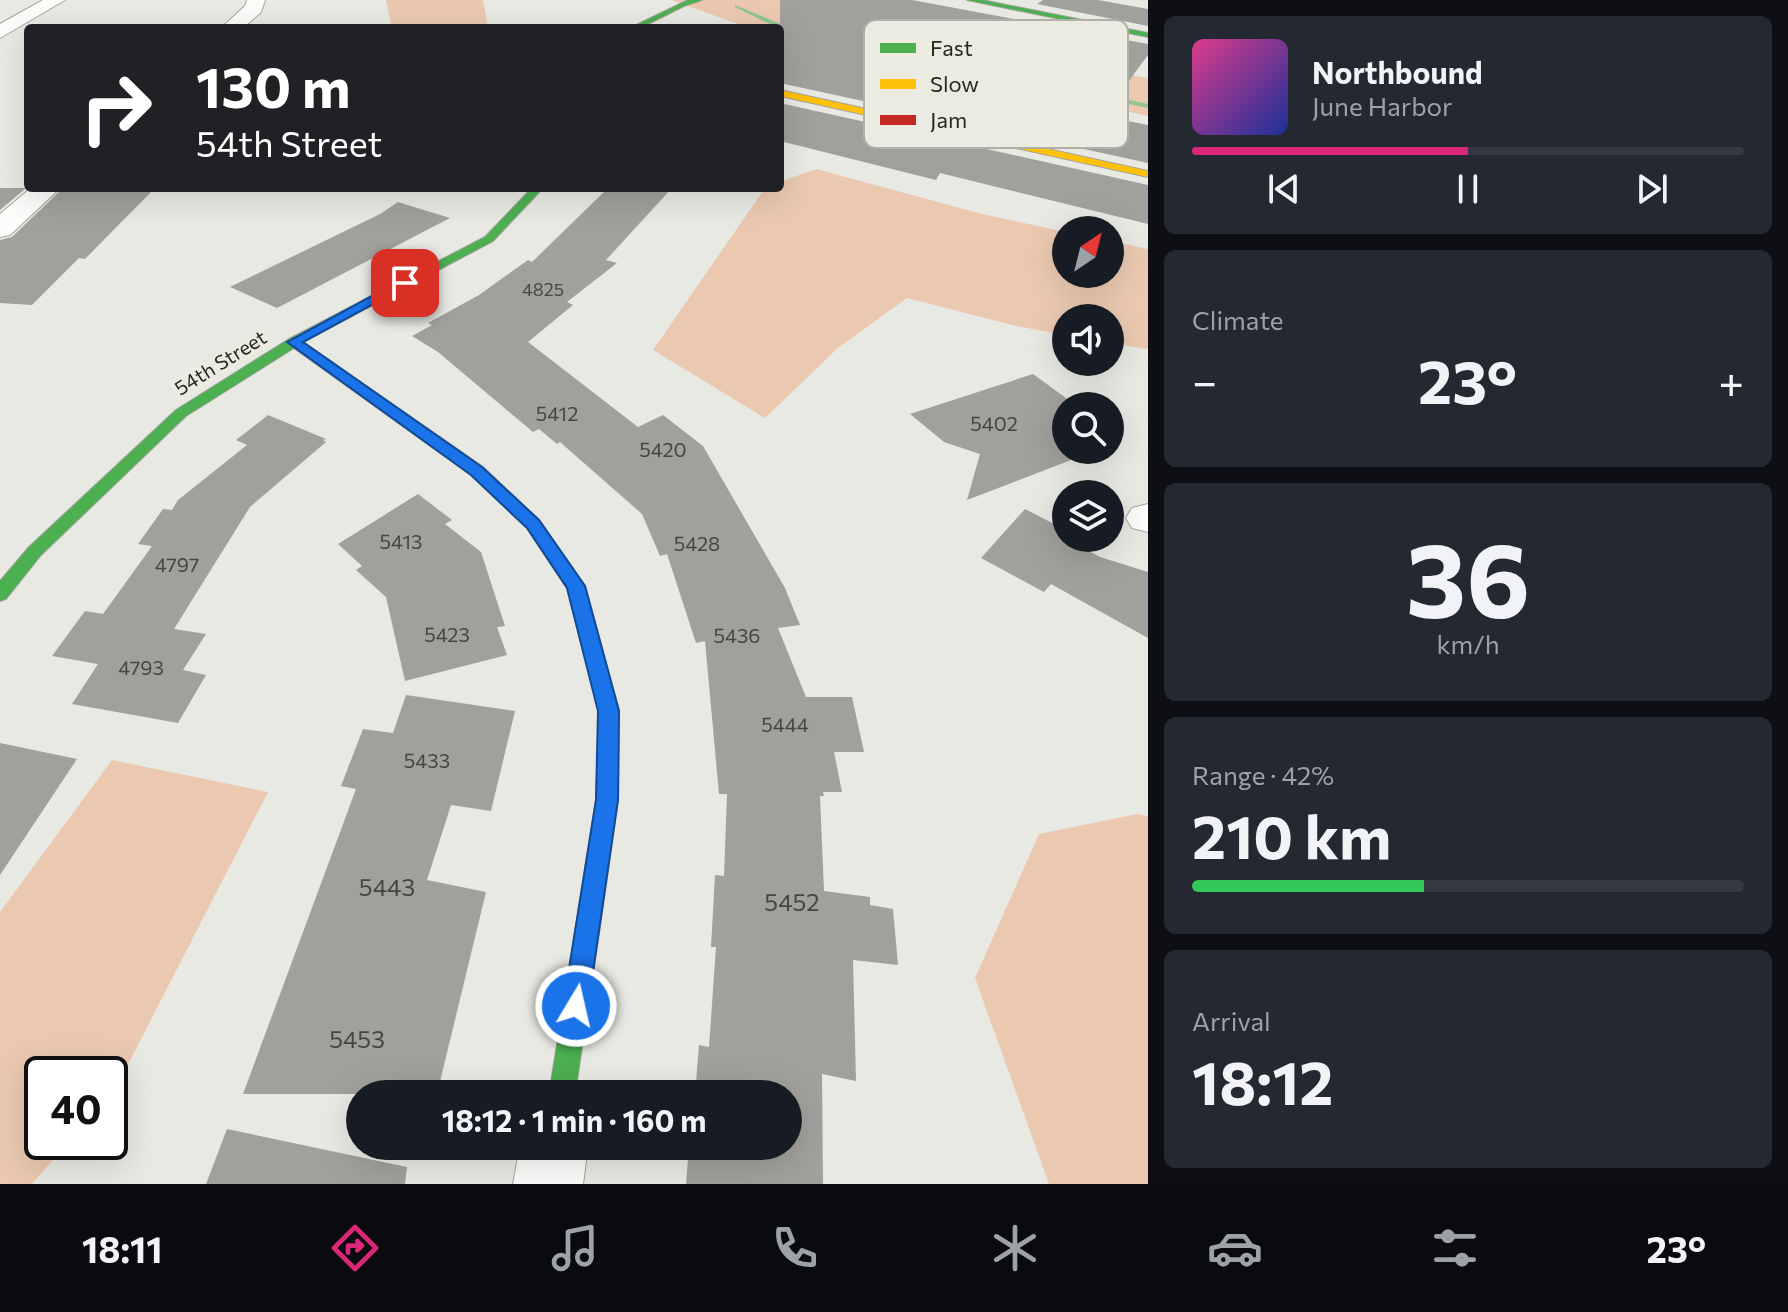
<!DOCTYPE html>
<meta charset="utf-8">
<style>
body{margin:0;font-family:Commissioner,sans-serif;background:#242831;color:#f1f3f6;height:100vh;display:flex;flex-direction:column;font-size:30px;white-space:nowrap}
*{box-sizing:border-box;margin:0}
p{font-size:26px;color:#9ea1a6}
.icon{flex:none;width:44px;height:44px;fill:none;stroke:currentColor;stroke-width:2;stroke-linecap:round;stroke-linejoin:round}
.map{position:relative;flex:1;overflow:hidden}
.panel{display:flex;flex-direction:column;gap:16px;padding:16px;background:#0d0f14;width:640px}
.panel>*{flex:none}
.hud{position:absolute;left:24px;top:24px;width:760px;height:168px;border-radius:8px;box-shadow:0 8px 32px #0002;background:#202124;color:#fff;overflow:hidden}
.needle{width:52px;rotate:35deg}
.fabs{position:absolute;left:1052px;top:216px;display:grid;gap:16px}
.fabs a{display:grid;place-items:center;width:72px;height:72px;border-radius:50%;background:#171b24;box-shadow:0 8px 32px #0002;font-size:40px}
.speed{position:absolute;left:24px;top:1056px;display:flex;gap:16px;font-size:40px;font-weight:700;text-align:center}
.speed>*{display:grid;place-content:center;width:104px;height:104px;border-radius:50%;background:#171b24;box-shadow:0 8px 32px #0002;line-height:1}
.speed .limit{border:4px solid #111;border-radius:12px;background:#fff;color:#111}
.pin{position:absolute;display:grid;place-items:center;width:68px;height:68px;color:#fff;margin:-34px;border-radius:16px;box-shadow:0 4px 12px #0006}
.me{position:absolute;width:88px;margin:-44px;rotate:9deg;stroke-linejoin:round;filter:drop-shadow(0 0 6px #0008)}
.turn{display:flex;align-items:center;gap:28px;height:168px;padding:0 40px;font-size:36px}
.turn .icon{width:104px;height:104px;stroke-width:2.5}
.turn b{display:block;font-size:56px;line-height:68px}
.big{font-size:60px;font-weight:700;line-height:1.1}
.panel .tile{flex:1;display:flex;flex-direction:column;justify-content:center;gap:12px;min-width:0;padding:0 28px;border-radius:12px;background:#242831}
.panel .dial{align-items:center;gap:0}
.dial b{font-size:104px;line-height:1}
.song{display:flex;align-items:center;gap:24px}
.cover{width:96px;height:96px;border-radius:12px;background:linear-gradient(135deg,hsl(330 70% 55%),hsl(230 70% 35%))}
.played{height:8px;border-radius:4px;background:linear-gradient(90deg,#db2777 50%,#363941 50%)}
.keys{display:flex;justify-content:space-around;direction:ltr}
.heat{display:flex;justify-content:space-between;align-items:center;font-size:44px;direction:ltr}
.charge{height:12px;border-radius:6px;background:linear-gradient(90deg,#34c759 42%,#363941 0)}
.trip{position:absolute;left:346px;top:1080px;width:456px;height:80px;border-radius:40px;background:#171b24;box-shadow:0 8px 32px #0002;font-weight:700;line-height:80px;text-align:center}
.menu{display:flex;height:128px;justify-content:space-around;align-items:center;background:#090b0e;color:#9ea1a6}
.menu .icon{width:56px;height:56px}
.menu .on{color:#db2777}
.menu b{font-size:36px;color:#f1f3f6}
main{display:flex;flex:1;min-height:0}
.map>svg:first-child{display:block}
</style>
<main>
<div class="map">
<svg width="1148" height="1184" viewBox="0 0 1148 1184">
<rect width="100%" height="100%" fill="#e9e9e4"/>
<!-- green -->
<path fill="#ebc9b1" d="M 386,0 L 483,0 L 488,28 L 392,28 Z
M 671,0 L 805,0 L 1086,68 L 1148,78 L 1148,116 L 922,67 L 780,28 L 749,28 Z
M 816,169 L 982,214 L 1066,232 L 1066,274 L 1110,274 L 1110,241 L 1148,249 L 1148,349 L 1110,343 L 1110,318 L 1066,318 L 1066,335 L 1016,326 L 907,298 L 838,348 L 765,418 L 653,350 L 765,188 L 780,188 L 780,182 Z
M 112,760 L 268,792 L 119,1082 L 110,1092 L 110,1074 L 42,1074 L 42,1142 L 68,1142 L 32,1184 L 0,1184 L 0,912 Z
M 1137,814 L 1148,816 L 1148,1184 L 1049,1184 L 975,978 L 1039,834 Z"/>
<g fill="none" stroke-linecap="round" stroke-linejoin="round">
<!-- stream -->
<path fill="#92c48f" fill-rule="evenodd" d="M 735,5 L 783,25 L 799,30 L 796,32 L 778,28 L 735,7 Z
M 1098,93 L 1148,104 L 1148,108 L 1095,97 Z"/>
</g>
<!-- building -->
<path fill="#a1a09c" d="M 780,0 L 912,0 L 1148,44 L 1148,55 L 1103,116 L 1148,125 L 1148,163 L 780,83 Z
M 1043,0 L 1098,0 L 1148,9 L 1148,26 L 1037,4 Z
M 780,103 L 1148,185 L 1148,224 L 940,173 L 936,180 L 780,141 Z
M 0,188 L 26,188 L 0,210 Z
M 63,188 L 155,188 L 85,259 L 79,258 L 32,305 L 0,303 L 0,240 L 12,237 Z
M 608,188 L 672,188 L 606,260 L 617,263 L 567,302 L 573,305 L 528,342 L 638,427 L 663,415 L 703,446 L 785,588 L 800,625 L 778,628 L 806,697 L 852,697 L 864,752 L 834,752 L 842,792 L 823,792 L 824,796 L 820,796 L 824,891 L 870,897 L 870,905 L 893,909 L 898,965 L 853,960 L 856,1081 L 822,1074 L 823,1184 L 686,1184 L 689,1146 L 788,1146 L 788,1094 L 695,1094 L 699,1045 L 709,1047 L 716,947 L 711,947 L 715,875 L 724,876 L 727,794 L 719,794 L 705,641 L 696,643 L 667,554 L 660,556 L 642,514 L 560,442 L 557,444 L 539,429 L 533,432 L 438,352 L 412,336 L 432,325 L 428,323 L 479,295 L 528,260 L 532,262 Z
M 398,202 L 450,218 L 277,308 L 230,287 L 380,214 Z
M 1033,374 L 1077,406 L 1066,406 L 1066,450 L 1097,450 L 967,500 L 980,454 L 944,442 L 910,414 Z
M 268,415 L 326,439 L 323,440 L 326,442 L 250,507 L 174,629 L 206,634 L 183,670 L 206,675 L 178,723 L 72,704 L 98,664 L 52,656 L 85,611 L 103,614 L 152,546 L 138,544 L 163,509 L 172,510 L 178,500 L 247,445 L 236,440 Z
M 418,494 L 452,520 L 445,524 L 481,552 L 505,626 L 497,627 L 507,655 L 405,681 L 386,597 L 356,570 L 362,566 L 338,544 Z
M 1025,509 L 1062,528 L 1057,534 L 1100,557 L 1148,572 L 1148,638 L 1051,584 L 1044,592 L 981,558 Z
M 406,695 L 515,711 L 491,811 L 451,805 L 427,880 L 486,892 L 437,1094 L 243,1094 L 356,789 L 341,786 L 363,729 L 393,733 Z
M 0,743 L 77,759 L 0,875 Z
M 227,1129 L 407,1167 L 405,1184 L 206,1184 Z"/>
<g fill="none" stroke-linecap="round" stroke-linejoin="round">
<!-- street casing -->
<g stroke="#a4a4a0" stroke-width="2">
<path id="street" d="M 43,0 L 65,0 L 0,38 L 0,24 Z
M 247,0 L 265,0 L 261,12 L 243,28 L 221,28 L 245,6 Z
M 31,188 L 60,188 L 10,235 L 0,237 L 0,214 Z
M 1148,504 L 1148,532 L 1132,528 L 1126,518 L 1132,508 Z
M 520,1146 L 588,1146 L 583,1184 L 513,1184 Z"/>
</g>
<!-- fast casing -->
<g stroke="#a4a4a0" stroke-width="2">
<path id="fast" d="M 688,0 L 702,0 L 684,6 L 640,28 L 630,28 Z
M 967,0 L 982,0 L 1148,33 L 1148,37 Z
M 532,188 L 543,188 L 493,241 L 303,342 L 483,467 L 539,520 L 585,586 L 619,711 L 616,717 L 609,720 L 602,717 L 599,711 L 567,588 L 527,528 L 471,475 L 294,348 L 186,416 L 41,555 L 6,599 L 0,601 L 0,581 L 29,547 L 176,410 L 289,339 L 485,237 Z
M 587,921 L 596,924 L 599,933 L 575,1094 L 549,1094 L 575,933 L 578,924 Z"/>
</g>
<!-- slow casing -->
<g stroke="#a4a4a0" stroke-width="2">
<path id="slow" d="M 780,90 L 1148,171 L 1148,177 L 780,96 Z"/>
</g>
<!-- jam casing -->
<g stroke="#a4a4a0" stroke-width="2">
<path id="jam" d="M 609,702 L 616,705 L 619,711 L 618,800 L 599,933 L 596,942 L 587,945 L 578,942 L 575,933 L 596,800 L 599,711 L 602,705 Z"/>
</g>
<!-- street -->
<use href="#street" fill="#fcfcfb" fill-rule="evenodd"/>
<!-- fast -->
<use href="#fast" fill="#4caf50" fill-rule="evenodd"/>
<!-- slow -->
<use href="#slow" fill="#ffc107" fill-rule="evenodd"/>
<!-- jam -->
<use href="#jam" fill="#c62828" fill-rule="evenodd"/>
</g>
<!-- route -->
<path fill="#1a73e8" stroke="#114b97" stroke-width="2" d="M 401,280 L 412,283 L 303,342 L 482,467 L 539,520 L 585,586 L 619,711 L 618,800 L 588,1006 L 585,1015 L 576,1019 L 567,1015 L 563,1006 L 596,800 L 598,711 L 567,588 L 527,528 L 471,475 L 287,342 Z"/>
<g text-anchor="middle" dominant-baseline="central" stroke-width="8" stroke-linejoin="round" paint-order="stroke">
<!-- far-number labels -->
<g font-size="18" fill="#464541">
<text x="543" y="289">4825</text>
</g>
<!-- far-street labels -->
<g font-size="20" fill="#272723" stroke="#ecebe1">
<text transform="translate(220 362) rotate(-32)">54th Street</text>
</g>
<!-- number labels -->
<g font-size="20" fill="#464541">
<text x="557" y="413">5412</text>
<text x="994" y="423">5402</text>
<text x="663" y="449">5420</text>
<text x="401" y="541">5413</text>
<text x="697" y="543">5428</text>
<text x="177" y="564">4797</text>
<text x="447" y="634">5423</text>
<text x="737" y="635">5436</text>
<text x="141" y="667">4793</text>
<text x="785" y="724">5444</text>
<text x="427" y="760">5433</text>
</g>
<!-- near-number labels -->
<g font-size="24" fill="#464541">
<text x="387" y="886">5443</text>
<text x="792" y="901">5452</text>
<text x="357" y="1038">5453</text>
</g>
</g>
<!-- legend -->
<rect x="864" y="20" width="264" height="128" rx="12" fill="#ecebe1" stroke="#b1b0a8" stroke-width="2"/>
<rect x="880" y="43" width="36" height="10" fill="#4caf50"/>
<rect x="880" y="79" width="36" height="10" fill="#ffc107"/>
<rect x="880" y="115" width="36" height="10" fill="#c62828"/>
<g font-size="22" fill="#272723">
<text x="930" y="56">Fast</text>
<text x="930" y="92">Slow</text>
<text x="930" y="128">Jam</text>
</g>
</svg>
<div class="fabs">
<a><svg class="needle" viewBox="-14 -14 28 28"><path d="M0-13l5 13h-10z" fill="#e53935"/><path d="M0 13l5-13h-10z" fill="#9ea1a6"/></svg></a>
<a><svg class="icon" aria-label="sound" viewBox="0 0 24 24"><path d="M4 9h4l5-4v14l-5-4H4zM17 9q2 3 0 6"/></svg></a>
<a><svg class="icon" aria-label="search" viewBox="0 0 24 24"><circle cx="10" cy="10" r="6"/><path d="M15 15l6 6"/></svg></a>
<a><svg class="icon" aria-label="layers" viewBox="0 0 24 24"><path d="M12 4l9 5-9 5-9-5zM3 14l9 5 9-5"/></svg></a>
</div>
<div class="speed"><div class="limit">40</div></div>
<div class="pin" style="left:405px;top:283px;background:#d93025"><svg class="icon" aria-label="arrive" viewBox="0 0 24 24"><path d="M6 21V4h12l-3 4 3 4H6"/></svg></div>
<svg class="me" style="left:576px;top:1006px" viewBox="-20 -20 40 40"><circle r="17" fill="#1a73e8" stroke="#fff" stroke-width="3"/><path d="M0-11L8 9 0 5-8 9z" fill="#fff"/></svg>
<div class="trip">18:12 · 1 min · 160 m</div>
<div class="hud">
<div class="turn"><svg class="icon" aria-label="right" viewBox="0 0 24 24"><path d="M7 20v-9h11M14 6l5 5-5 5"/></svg><div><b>130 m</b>54th Street</div></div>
</div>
</div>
<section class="panel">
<div class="tile">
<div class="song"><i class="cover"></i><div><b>Northbound</b><p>June Harbor</p></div></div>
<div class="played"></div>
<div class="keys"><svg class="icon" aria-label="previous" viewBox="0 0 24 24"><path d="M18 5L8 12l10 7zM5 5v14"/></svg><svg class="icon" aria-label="pause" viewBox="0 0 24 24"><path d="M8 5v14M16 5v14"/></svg><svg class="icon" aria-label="next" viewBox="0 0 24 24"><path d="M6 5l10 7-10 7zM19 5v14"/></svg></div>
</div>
<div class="tile"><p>Climate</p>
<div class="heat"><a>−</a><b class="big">23°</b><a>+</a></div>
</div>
<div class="tile dial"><b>36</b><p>km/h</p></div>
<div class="tile"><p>Range · 42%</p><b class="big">210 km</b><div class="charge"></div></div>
<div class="tile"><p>Arrival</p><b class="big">18:12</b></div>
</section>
</main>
<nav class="menu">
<b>18:11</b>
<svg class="icon on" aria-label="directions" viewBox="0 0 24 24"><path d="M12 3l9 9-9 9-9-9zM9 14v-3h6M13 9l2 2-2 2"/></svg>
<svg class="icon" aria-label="music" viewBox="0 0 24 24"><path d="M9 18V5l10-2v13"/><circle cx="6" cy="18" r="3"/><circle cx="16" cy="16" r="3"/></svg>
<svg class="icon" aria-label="phone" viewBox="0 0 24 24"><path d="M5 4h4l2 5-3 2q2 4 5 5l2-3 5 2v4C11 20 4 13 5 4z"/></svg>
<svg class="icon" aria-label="climate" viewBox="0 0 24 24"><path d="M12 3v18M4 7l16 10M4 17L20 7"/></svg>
<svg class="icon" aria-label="car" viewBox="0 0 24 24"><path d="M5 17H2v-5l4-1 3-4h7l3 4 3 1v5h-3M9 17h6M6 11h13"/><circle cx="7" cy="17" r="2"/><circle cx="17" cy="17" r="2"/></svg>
<svg class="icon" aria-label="filters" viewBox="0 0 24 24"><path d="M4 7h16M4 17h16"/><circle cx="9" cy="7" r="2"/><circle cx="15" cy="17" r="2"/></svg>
<b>23°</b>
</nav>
